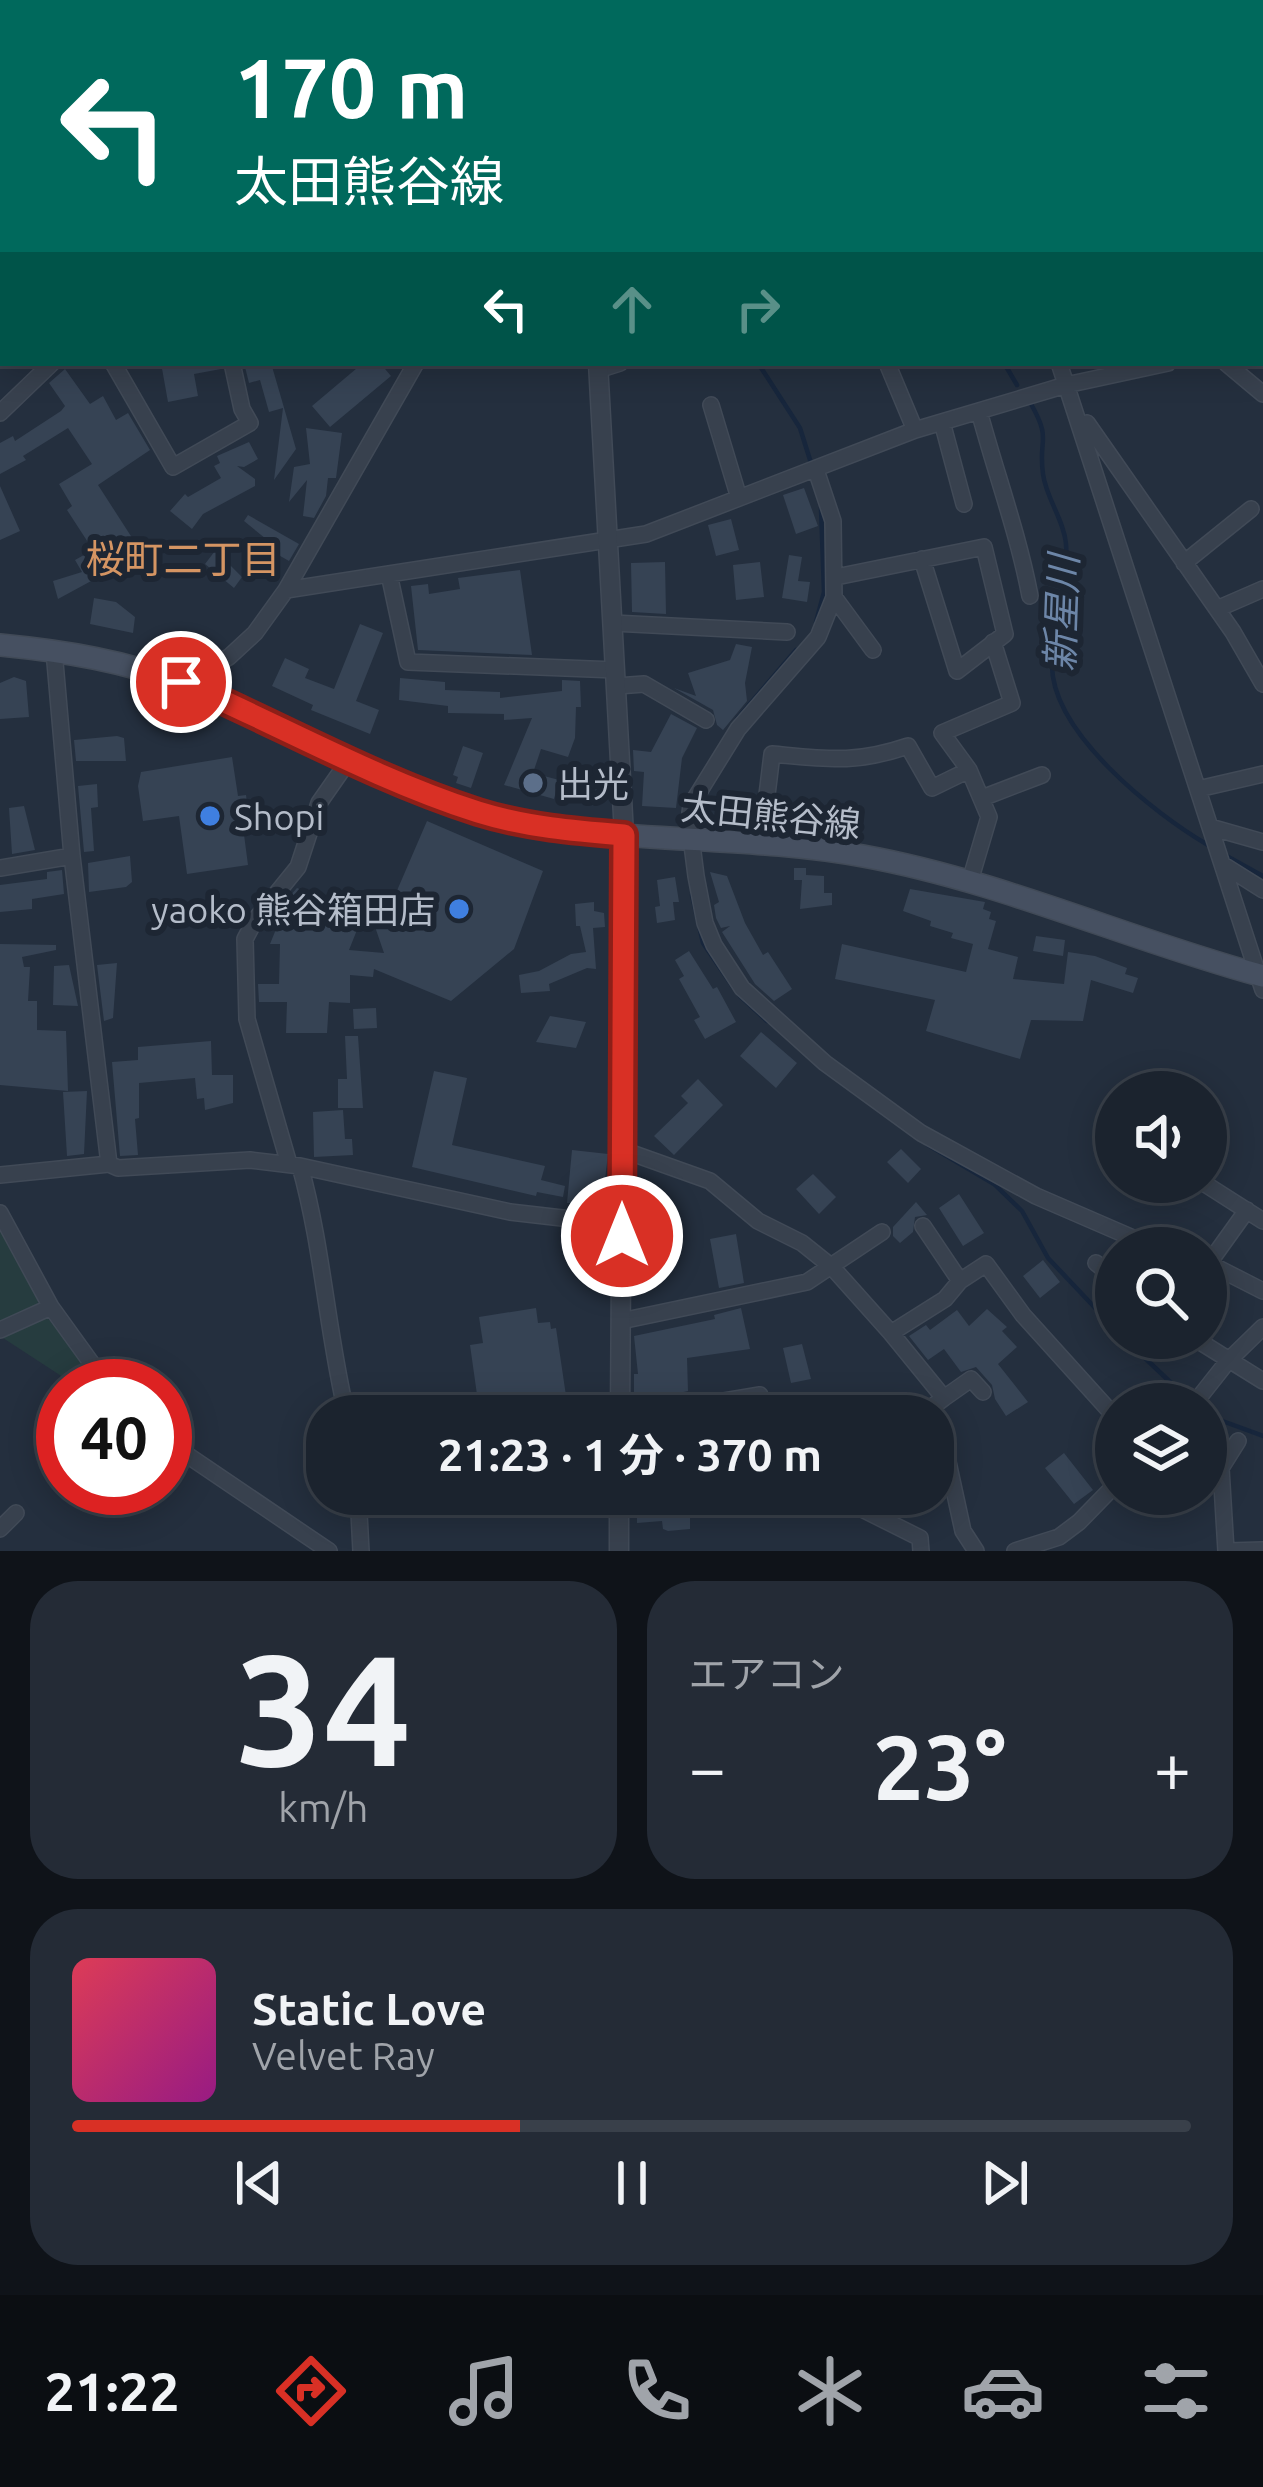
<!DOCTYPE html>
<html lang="ja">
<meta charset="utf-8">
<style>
body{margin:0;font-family:Ubuntu,"Noto Sans JP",sans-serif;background:#242b36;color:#f1f3f6;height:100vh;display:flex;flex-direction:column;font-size:45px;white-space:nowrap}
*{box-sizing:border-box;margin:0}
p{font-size:39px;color:#a0a4aa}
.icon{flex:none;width:66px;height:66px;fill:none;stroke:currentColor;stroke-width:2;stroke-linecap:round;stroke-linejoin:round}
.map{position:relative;height:1551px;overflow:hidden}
.panel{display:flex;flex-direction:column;gap:30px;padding:30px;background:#0f1319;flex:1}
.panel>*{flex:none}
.hud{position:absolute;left:0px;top:0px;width:1263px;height:366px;box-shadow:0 6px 30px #0003,0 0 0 3px #39404a;background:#00695c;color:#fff;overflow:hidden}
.fabs{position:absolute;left:1095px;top:1071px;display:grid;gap:24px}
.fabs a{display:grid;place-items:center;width:132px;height:132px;border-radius:50%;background:#1b232e;box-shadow:0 6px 30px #0003,0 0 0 3px #39404a;font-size:60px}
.speed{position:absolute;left:36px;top:1359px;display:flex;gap:24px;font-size:60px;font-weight:700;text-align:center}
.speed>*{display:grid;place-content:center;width:156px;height:156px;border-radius:50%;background:#1b232e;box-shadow:0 6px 30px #0003,0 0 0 3px #39404a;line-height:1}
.speed .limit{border:18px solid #d22;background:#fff;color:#111}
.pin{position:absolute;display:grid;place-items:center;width:102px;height:102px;color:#fff;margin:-51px;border:6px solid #fff;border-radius:50%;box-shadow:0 3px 12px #0007}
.me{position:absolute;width:132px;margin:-66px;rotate:0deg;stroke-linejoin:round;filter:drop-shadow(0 0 9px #0008)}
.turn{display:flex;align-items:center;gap:42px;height:252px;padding:0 36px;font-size:54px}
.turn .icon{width:156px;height:156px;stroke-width:2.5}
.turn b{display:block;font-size:84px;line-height:102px}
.lanes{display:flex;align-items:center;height:114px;padding:0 36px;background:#0003;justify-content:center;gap:60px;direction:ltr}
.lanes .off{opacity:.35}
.big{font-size:90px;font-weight:700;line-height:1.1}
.panel .card{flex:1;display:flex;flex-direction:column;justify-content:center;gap:18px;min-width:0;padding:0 42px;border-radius:48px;background:#242b36}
.panel .dial{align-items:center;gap:0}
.dial b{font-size:156px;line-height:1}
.song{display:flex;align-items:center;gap:36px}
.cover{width:144px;height:144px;border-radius:18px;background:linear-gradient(135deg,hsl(350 70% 55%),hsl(310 70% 35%))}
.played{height:12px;border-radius:6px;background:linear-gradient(90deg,#d93025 40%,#39404a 40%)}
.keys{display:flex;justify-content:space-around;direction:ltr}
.heat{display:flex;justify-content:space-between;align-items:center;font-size:66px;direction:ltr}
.panel .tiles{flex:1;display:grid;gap:30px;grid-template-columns:1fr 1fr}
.card:last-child{grid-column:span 2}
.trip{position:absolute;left:306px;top:1395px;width:648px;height:120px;border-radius:48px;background:#1b232e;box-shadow:0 6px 30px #0003,0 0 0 3px #39404a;font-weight:700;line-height:120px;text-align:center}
.tab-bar{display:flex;height:192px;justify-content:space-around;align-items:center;background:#0b0e12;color:#a0a4aa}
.tab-bar .icon{width:84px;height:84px}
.tab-bar .current{color:#d93025}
.tab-bar b{font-size:54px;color:#f1f3f6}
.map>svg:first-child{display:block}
</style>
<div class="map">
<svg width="1263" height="1551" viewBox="0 0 1263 1551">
<rect width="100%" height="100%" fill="#242f3e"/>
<!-- green -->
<path fill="#263c3f" d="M 77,0 L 407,0 L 78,3 Z
M 1072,0 L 1263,0 L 1263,327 L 1260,328 L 1260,3 Z
M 0,1226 L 39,1298 L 37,1306 L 0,1327 Z
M 44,1314 L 90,1367 L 72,1383 L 3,1338 Z"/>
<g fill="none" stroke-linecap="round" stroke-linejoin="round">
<!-- stream -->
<path stroke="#17263c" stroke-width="4.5" d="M 553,0 L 555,3
M 879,0 L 880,3
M 758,363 L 800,428 L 811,463
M 1004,363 L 1017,385
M 1031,404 C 1052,441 1038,438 1043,474 C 1046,498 1064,520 1066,544 C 1069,583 1052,624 1052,663 C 1050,732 1155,814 1208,845
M 816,622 L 824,592 L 821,508
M 737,719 L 796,650
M 1223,854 L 1263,876
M 692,895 L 703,943 L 733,987
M 740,996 L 767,1021
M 928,1145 L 994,1184 L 1022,1211 L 1048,1258 L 1116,1330
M 1124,1338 L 1189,1400
M 1206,1415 L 1263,1436"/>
</g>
<!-- building -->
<path fill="#364354" d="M 161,363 L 220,363 L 221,369 L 194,374 L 198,396 L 168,402 Z
M 244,363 L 271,363 L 296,449 L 274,480 L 283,408 L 269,412 L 260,380 L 249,383 Z
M 363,363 L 380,363 L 391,376 L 330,427 L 312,406 Z
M 65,369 L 90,404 L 103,396 L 116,420 L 128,413 L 150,450 L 98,485 L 138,547 L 114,563 L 117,567 L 58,599 L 53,581 L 82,572 L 75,560 L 93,550 L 67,510 L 72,506 L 59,484 L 92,464 L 68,428 L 23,456 L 26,460 L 0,474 L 0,443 L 13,436 L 15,441 L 61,411 L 65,406 L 49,383 Z
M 306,428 L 342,433 L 336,478 L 328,478 L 326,496 L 314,518 L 303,516 L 307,480 L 289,502 L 294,467 L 310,464 Z
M 249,442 L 258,459 L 244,467 L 237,466 L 255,479 L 255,486 L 203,514 L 192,529 L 170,511 L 185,494 L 188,497 L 221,478 L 214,466 L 220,463 L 217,456 Z
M 0,486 L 20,531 L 0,540 Z
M 804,488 L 818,526 L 796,534 L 783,495 Z
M 248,515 L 299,544 L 289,561 L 268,549 L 271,543 L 244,521 Z
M 731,519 L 739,550 L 716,556 L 708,525 Z
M 218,547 L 230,556 L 227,562 L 242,577 L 234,588 L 205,564 Z
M 789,555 L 802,557 L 798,581 L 810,582 L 807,602 L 782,598 Z
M 665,562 L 666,614 L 632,612 L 631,563 Z
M 760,562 L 764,597 L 736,600 L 733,565 Z
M 520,570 L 532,655 L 418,650 L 411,586 L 428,584 L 429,594 L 460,589 L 458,578 Z
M 94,598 L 116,602 L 135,617 L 133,633 L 90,624 Z
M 360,624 L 383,633 L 356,701 L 379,710 L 370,734 L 311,710 L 313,705 L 272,686 L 285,658 L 309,669 L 305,678 L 334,689 Z
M 736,644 L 752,647 L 745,683 L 747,701 L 723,730 L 717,725 L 713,710 L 674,688 L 696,696 L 688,673 L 730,660 Z
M 14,677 L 26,681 L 29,717 L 0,719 L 0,683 Z
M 400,678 L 445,682 L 445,690 L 500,692 L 500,698 L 562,691 L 562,680 L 580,681 L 581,707 L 576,707 L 575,738 L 568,757 L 541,749 L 533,773 L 559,780 L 554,799 L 504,785 L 532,718 L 504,720 L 504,714 L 448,713 L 448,706 L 399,700 Z
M 671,714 L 697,728 L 682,758 L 676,808 L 642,806 L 644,772 L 634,771 L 633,750 L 651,752 Z
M 117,736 L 124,738 L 126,761 L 76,761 L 74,740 Z
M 463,746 L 483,753 L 471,788 L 456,783 L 458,777 L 453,775 Z
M 232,757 L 238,796 L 246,795 L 250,826 L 243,827 L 248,865 L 187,874 L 179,816 L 143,821 L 138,786 L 141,772 Z
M 97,784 L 98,807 L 91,808 L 94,851 L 84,852 L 78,786 Z
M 24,806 L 35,850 L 12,854 L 9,808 Z
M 427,821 L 543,871 L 514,949 L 451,1001 L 374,969 L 373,977 L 350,975 L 350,1003 L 329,1002 L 327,1033 L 286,1033 L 287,1002 L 259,1002 L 258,984 L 279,984 L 280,944 L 270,944 L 289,897 L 297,888 L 363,915 L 349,950 L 384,953 L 372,918 L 383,923 Z
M 130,856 L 132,882 L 126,887 L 89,892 L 88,863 Z
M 794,868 L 806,868 L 806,875 L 824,876 L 824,893 L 832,893 L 832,905 L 800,909 L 802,880 L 794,880 Z
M 62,870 L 64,894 L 32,899 L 32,909 L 0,912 L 0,885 L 47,879 L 47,872 Z
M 710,872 L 727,876 L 745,923 L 763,955 L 768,952 L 792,989 L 774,1001 L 755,984 L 722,932 L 730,926 L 721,928 L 716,918 L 714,905 L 719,902 Z
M 675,877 L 679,902 L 673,902 L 675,920 L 657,923 L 655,907 L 660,906 L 657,880 Z
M 910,889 L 985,902 L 983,909 L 991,912 L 989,919 L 996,921 L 988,949 L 1018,957 L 1013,979 L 1064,984 L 1068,952 L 1095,956 L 1127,968 L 1125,974 L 1138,978 L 1133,993 L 1091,980 L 1083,1021 L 1031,1020 L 1020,1059 L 926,1031 L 935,1000 L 835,979 L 842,944 L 966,972 L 973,944 L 951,938 L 953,933 L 930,926 L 931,921 L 903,911 Z
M 594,902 L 594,911 L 604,913 L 605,927 L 593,928 L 596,969 L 587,968 L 549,984 L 550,991 L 521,993 L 519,975 L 539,971 L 571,954 L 586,952 L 580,926 L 576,926 L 575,904 Z
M 1036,936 L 1065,940 L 1063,956 L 1033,951 Z
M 0,944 L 56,945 L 56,950 L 22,957 L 24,967 L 30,967 L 28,1001 L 37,1001 L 37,1030 L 66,1031 L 68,1091 L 0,1085 Z
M 689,951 L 713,989 L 717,987 L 736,1022 L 705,1039 L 694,1020 L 700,1017 L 679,979 L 684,976 L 675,960 Z
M 117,963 L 113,1018 L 104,1021 L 97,965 Z
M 69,965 L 78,1006 L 53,1005 L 54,966 Z
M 376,1008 L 377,1028 L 354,1029 L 353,1009 Z
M 550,1016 L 586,1022 L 576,1048 L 536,1042 Z
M 761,1032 L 797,1063 L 776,1088 L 740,1056 Z
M 345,1036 L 358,1036 L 363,1108 L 338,1108 L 338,1079 L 347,1079 Z
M 211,1041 L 212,1075 L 233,1075 L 233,1103 L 205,1110 L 204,1098 L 197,1099 L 195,1078 L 139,1083 L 139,1118 L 135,1119 L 138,1155 L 120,1156 L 112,1062 L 138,1060 L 138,1047 Z
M 434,1071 L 467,1078 L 452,1145 L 545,1166 L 541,1180 L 565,1186 L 563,1197 L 537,1192 L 536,1196 L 412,1167 Z
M 698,1079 L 723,1105 L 674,1155 L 654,1136 L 688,1103 L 681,1096 Z
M 87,1091 L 84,1154 L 67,1156 L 63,1092 Z
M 343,1110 L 345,1139 L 352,1139 L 353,1155 L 314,1157 L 313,1112 Z
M 901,1149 L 921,1169 L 908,1183 L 887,1162 Z
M 572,1150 L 608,1154 L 602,1206 L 567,1203 Z
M 813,1174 L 836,1197 L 819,1214 L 796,1189 Z
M 959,1194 L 984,1233 L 963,1246 L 939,1208 Z
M 916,1202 L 927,1215 L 915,1217 L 913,1232 L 900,1243 L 893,1236 L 893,1227 Z
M 736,1234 L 744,1283 L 719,1288 L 710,1239 Z
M 1043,1260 L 1060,1282 L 1040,1298 L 1023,1276 Z
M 536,1308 L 538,1323 L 550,1322 L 551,1329 L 556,1328 L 569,1416 L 480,1416 L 470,1345 L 483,1343 L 479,1317 Z
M 741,1308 L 750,1349 L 687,1358 L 688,1391 L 634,1403 L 634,1374 L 638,1374 L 634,1336 L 715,1319 L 714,1315 Z
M 987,1309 L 1007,1327 L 1002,1331 L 1017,1347 L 998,1364 L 1028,1402 L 1006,1416 L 995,1399 L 992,1385 L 976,1367 L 961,1372 L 944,1349 L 928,1360 L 909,1336 L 926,1325 L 930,1330 L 957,1310 L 969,1326 Z
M 802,1344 L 811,1379 L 791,1383 L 783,1348 Z
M 1064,1453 L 1093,1490 L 1074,1504 L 1045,1468 Z
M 632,1494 L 690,1494 L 690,1529 L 668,1531 L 663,1529 L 662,1521 L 637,1523 L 637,1517 L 632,1517 Z"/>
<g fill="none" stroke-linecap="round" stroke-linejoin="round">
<!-- minor casing -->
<g stroke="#414a57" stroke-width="18">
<path id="minor" d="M 941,0 L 942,3
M 417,3 L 420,0
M 630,3 L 631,0
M 1260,343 L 1263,343
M 113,363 L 173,467 L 250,423 L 242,409 L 232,363
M 887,363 L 915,430
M 1059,363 L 1263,990
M 1226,363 L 1263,394
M 598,370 L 620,363
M 711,405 L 739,498
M 979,411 C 996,474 1018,533 1030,596
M 0,413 L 52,363
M 942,422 L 964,504
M 1087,423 L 1233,632 L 1263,684
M 816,470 L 833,521 L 834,597 L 818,637 L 738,729 L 691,805 L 689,821 L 696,876 L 705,923 L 714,945 L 742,988 L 825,1063 L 921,1133 L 1036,1196 L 1156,1248
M 1184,563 L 1251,509
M 389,574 L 408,662 L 616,670
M 836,577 L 984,547 L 1005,634 L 957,671 L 922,559
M 286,590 L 646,534 L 915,430 L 1066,385 L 1168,363
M 834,597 L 873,650
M 1217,609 L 1263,589
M 613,623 L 787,632
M 54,651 L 72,856 L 109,1164
M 181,683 L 229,657 L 255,633 L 286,590 L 416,363
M 617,686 L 644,684 L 706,720
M 1198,789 L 1263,774
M 982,798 L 1042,775
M 1210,827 L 1263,842
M 761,844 L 772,754 C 827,759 855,764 908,746 L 932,788 L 969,770
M 1222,864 L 1263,890
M 0,868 L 72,856
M 970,881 L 989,817 L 969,770 L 942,733 L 1012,703 L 993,642
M 1104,1123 L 1116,1131
M 623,1150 L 710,1181 L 758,1221 L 802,1243 L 832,1267 L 891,1333
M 289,1164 L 247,1019 L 245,939 L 255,920 L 298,867 L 319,803 L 349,760
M 300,1166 C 323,1248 327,1333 347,1416
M 0,1175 L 109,1164 L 118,1168 L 250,1160 L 300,1166 L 510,1212 L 623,1225
M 1202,1182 L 1263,1221
M 0,1213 L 51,1307 L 108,1386
M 923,1226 L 960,1281
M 1206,1262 L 1263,1291
M 1096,1263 L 1116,1279
M 1209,1263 L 1247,1210
M 621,1321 L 807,1282 L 882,1232
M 0,1330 L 51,1307
M 1194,1338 L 1263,1381
M 944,1398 L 971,1379 L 983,1392
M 1194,1404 L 1228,1361 L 1263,1327
M 635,1416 L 760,1395
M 920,1416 L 944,1398 L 891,1333 L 945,1299 L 960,1281 L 986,1264 L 1023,1315 L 1116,1418
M 165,1440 L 329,1551
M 933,1448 L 948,1462 L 963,1531 L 976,1551
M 358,1494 L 361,1551
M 832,1494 L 920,1538 L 921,1551
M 0,1529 L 16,1513
M 1015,1551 L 1059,1537 L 1079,1522 L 1116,1484
M 1226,1551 L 1221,1468 L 1238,1441
M 1228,1551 L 1263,1550"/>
</g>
<!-- tertiary casing -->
<g stroke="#414a57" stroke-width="21">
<path id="tertiary" d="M 575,0 L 575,3
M 598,363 L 624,834 L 620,1416
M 619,1551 L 619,1494"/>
</g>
<!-- secondary casing -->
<g stroke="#414a57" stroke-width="24">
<path id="secondary" d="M 0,645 C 62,651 128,661 186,685 C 286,725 380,786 485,814 C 609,846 738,833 863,856 C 1001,881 1129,940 1263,976"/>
</g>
<!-- minor -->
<use href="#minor" stroke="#38414e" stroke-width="15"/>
<!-- tertiary -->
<use href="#tertiary" stroke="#38414e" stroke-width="18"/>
<!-- secondary -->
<use href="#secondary" stroke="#465061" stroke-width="21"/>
</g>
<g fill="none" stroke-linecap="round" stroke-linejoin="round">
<!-- route casing -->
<g stroke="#8d1f18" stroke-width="30">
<path id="route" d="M 181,682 C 280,725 375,779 478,812 C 526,827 575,831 624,835 L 622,1236"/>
</g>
<!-- route -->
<use href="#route" stroke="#d93025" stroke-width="21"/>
</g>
<!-- markers -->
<circle fill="#5c6f8a" stroke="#1d2633" stroke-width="4.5" cx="533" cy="783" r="12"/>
<g fill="#3f7fe0" stroke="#1d2633" stroke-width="4.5">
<circle cx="210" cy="816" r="12"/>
<circle cx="459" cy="909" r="12"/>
</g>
<g text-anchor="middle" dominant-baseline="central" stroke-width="12" stroke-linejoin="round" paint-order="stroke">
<!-- poi labels -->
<g font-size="36" fill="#b4bcc9" stroke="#1d2633" text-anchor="start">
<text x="557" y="783">出光</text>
<text x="234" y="816">Shopi</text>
<text x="435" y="909" text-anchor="end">yaoko 熊谷箱田店</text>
</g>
<!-- street labels -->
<g font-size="36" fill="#b4bcc9" stroke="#1d2633">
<text transform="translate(771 815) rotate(6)">太田熊谷線</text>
</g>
<!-- neighbourhood labels -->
<g font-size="39" fill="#d59563" stroke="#1d2633">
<text x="183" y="558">桜町二丁目</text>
</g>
<!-- water labels -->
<g font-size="39" font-style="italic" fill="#6d86a8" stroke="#1d2633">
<text transform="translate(1061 613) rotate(-88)">新星川</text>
</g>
</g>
</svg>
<div class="fabs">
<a><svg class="icon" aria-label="sound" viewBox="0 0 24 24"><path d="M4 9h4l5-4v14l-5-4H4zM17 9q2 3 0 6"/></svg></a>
<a><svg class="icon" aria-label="search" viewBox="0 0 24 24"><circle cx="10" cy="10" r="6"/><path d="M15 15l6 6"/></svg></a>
<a><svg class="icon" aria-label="layers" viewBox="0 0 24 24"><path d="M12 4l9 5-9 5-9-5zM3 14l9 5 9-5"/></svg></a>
</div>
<div class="speed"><div class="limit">40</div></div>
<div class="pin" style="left:181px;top:682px;background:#d93025"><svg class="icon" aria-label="arrive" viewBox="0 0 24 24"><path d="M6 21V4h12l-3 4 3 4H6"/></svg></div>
<svg class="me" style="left:622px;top:1236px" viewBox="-20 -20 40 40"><circle r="17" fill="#d93025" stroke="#fff" stroke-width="3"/><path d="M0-11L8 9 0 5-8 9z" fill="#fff"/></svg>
<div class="trip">21:23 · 1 分 · 370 m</div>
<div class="hud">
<div class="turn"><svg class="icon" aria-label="left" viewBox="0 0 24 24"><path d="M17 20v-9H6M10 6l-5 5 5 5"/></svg><div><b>170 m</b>太田熊谷線</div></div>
<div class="lanes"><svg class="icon" aria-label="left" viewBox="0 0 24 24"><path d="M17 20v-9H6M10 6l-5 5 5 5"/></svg><svg class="icon off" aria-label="ahead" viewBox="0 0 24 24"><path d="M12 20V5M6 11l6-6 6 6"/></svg><svg class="icon off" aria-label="right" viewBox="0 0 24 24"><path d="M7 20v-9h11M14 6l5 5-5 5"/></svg></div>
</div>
</div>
<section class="panel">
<div class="tiles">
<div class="card dial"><b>34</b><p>km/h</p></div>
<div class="card"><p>エアコン</p>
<div class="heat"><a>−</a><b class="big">23°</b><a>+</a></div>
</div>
<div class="card">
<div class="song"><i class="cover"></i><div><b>Static Love</b><p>Velvet Ray</p></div></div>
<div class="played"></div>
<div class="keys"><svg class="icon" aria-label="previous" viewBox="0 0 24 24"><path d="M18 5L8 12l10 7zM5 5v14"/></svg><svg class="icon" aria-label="pause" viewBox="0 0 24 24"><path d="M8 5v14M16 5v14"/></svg><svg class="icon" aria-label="next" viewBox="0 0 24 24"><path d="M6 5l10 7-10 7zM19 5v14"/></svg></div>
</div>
</div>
</section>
<nav class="tab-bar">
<b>21:22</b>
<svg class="icon current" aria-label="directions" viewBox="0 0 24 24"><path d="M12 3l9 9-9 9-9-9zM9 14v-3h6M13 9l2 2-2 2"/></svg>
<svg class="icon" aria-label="music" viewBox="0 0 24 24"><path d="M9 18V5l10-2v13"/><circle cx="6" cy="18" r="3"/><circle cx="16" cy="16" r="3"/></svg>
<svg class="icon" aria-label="phone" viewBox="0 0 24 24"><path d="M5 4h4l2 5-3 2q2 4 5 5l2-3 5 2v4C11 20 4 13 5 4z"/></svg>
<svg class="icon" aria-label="climate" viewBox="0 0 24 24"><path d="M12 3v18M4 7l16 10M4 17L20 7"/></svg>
<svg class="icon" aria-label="car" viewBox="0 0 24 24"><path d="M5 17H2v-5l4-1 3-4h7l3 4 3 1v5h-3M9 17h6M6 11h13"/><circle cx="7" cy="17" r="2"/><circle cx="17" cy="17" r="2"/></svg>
<svg class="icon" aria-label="filters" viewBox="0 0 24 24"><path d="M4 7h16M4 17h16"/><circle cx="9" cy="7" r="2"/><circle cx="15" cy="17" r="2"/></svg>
</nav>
